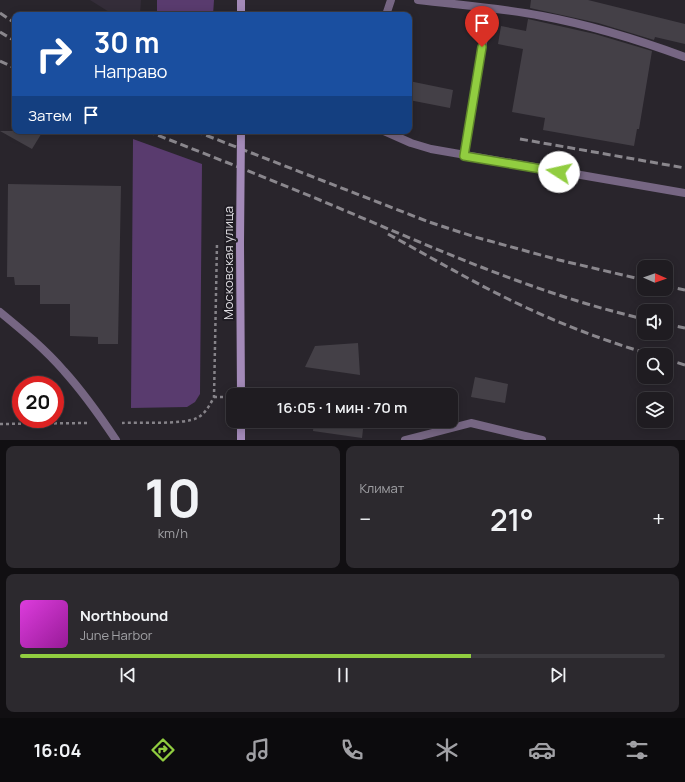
<!DOCTYPE html>
<html lang="ru">
<meta charset="utf-8">
<style>
body{margin:0;font-family:Manrope,sans-serif;background:#2c292e;color:#f1f3f6;height:100vh;display:flex;flex-direction:column;font-size:15px;white-space:nowrap}
*{box-sizing:border-box;margin:0}
p{font-size:13px;color:#a1a1a5}
.icon{flex:none;width:22px;height:22px;fill:none;stroke:currentColor;stroke-width:2;stroke-linecap:round;stroke-linejoin:round}
.map{position:relative;height:440px;overflow:hidden}
.details{display:flex;flex-direction:column;gap:6px;padding:6px;background:#110f12;flex:1}
.details>*{flex:none}
.guide{position:absolute;left:12px;top:12px;width:400px;height:122px;border-radius:8px;box-shadow:0 2px 10px #0003,0 0 0 1px #3c3a3f;background:#1a4fa0;color:#fff;overflow:hidden}
.needle{width:26px;rotate:92deg}
.buttons{position:absolute;left:637px;top:260px;display:grid;gap:8px}
.buttons a{display:grid;place-items:center;width:36px;height:36px;border-radius:8px;background:#1f1c21;box-shadow:0 2px 10px #0003,0 0 0 1px #3c3a3f;font-size:20px}
.speed{position:absolute;left:12px;top:376px;display:flex;gap:8px;font-size:20px;font-weight:700;text-align:center}
.speed>*{display:grid;place-content:center;width:52px;height:52px;border-radius:50%;background:#1f1c21;box-shadow:0 2px 10px #0003,0 0 0 1px #3c3a3f;line-height:1}
.speed .limit{border:6px solid #d22;background:#fff;color:#111}
.pin{position:absolute;display:grid;place-items:center;width:34px;height:34px;color:#fff;margin:-41px -17px;border-radius:50% 50% 50% 0;rotate:-45deg;box-shadow:0 0 4px #0007}
.pin .icon{rotate:45deg}
.me{position:absolute;width:44px;margin:-22px;rotate:280deg;stroke-linejoin:round;filter:drop-shadow(0 0 3px #0008)}
.turn{display:flex;align-items:center;gap:14px;height:84px;padding:0 16px;font-size:18px}
.turn .icon{width:52px;height:52px;stroke-width:2.5}
.turn b{display:block;font-size:28px;line-height:34px}
.then{display:flex;align-items:center;height:38px;padding:0 16px;background:#0003;gap:8px;font-size:15px}
.big{font-size:30px;font-weight:600;line-height:1.1}
.details .widget{flex:1;display:flex;flex-direction:column;justify-content:center;gap:6px;min-width:0;padding:0 14px;border-radius:8px;background:#2c292e}
.details .dial{align-items:center;gap:0}
.dial b{font-size:52px;line-height:1}
.song{display:flex;align-items:center;gap:12px}
.cover{width:48px;height:48px;border-radius:6px;background:linear-gradient(135deg,hsl(300 70% 55%),hsl(300 70% 35%))}
.played{height:4px;border-radius:2px;background:linear-gradient(90deg,#91cd40 70%,#3c3a3f 70%)}
.keys{display:flex;justify-content:space-around;direction:ltr}
.heat{display:flex;justify-content:space-between;align-items:center;font-size:22px;direction:ltr}
.details .tiles{flex:1;display:grid;gap:6px;grid-template-columns:1fr 1fr}
.widget:last-child{grid-column:span 2}
.trip{position:absolute;left:226px;top:388px;width:232px;height:40px;border-radius:8px;background:#1f1c21;box-shadow:0 2px 10px #0003,0 0 0 1px #3c3a3f;font-weight:600;line-height:40px;text-align:center}
.tabs{display:flex;height:64px;justify-content:space-around;align-items:center;background:#0c0b0d;color:#a1a1a5}
.tabs .icon{width:28px;height:28px}
.tabs .on{color:#91cd40}
.tabs b{font-size:18px;color:#f1f3f6}
.map>svg:first-child{display:block}
</style>
<div class="map">
<svg width="685" height="440" viewBox="0 0 685 440">
<rect width="100%" height="100%" fill="#29252c"/>
<!-- built -->
<path fill="#342d39" d="M 90,0 L 141,0 L 140,15 L 114,15 Z"/>
<!-- green -->
<path fill="#593b6e" d="M 157,0 L 214,0 L 213,15 L 157,15 Z
M 133,139 L 202,164 L 200,394 L 195,402 L 187,407 L 131,408 Z"/>
<!-- building -->
<path fill="#444047" d="M 531,0 L 588,0 L 685,24 L 685,44 L 655,37 L 654,40 L 598,23 L 530,8 Z
M 528,19 L 595,34 L 652,51 L 639,129 L 637,129 L 634,146 L 543,130 L 545,118 L 512,112 L 523,49 L 498,44 L 501,26 L 526,31 Z
M 409,81 L 453,90 L 450,108 L 409,100 Z
M 0,131 L 43,131 L 32,149 Z
M 8,184 L 121,186 L 118,344 L 98,344 L 98,337 L 70,336 L 70,304 L 40,304 L 40,285 L 15,285 L 14,277 L 7,277 Z
M 358,343 L 360,375 L 305,367 L 315,346 Z
M 475,377 L 508,384 L 505,403 L 471,397 Z
M 314,421 L 364,421 L 362,438 L 313,431 Z"/>
<g fill="none" stroke-linecap="round" stroke-linejoin="round">
<!-- path -->
<path stroke="#868389" stroke-width="2.5" stroke-dasharray="3 3" stroke-linecap="butt" d="M 214,397 L 228,397
M 122,423 C 138,422 183,425 197,418 C 205,414 210,405 214,397 L 217,243
M 0,424 L 87,423"/>
<!-- service -->
<path stroke="#766683" stroke-width="8" d="M 418,0 C 459,5 501,8 542,16 C 590,25 639,40 685,57
M 386,15 L 391,0
M 384,131 L 411,143 L 431,149 L 685,193
M 464,156 L 482,47 L 491,9
M 405,440 L 471,423 L 542,440"/>
<!-- minor -->
<path stroke="#766683" stroke-width="8" d="M 0,312 C 22,330 45,349 64,371 C 83,392 100,416 116,440"/>
<!-- secondary -->
<path stroke="#a38ab8" stroke-width="8" d="M 241,15 L 241,0
M 240,243 L 241,395
M 241,440 L 241,421"/>
<!-- rail -->
<path stroke="#8a878d" stroke-width="3" stroke-dasharray="8 4" stroke-linecap="butt" d="M 0,13 L 15,23
M 0,32 L 15,41
M 0,61 L 15,68
M 147,131 C 213,157 280,183 346,211 C 443,252 540,295 644,319
M 195,131 L 429,222 L 475,237 L 559,260 L 644,280
M 520,139 L 685,168
M 388,234 C 434,259 479,286 527,308 C 568,327 609,342 652,355
M 666,286 L 685,290
M 666,324 L 685,328
M 666,359 L 685,365"/>
<!-- secondary-bridge -->
<path stroke="#a38ab8" stroke-width="8" d="M 240,243 L 241,131"/>
</g>
<g fill="none" stroke-linecap="round" stroke-linejoin="round">
<!-- route casing -->
<g stroke="#5e852a" stroke-width="10">
<path id="route" d="M 482,47 L 464,156 L 559,172"/>
</g>
<!-- route -->
<use href="#route" stroke="#91cd40" stroke-width="7"/>
</g>
<g text-anchor="middle" dominant-baseline="central" stroke-width="4" stroke-linejoin="round" paint-order="stroke">
<!-- street labels -->
<g font-size="13" fill="#dfdde2" stroke="#1f1c23">
<text transform="translate(228 263) rotate(-90)">Московская улица</text>
</g>
</g>
</svg>
<div class="buttons">
<a><svg class="needle" viewBox="-14 -14 28 28"><path d="M0-13l5 13h-10z" fill="#e53935"/><path d="M0 13l5-13h-10z" fill="#a1a1a5"/></svg></a>
<a><svg class="icon" aria-label="sound" viewBox="0 0 24 24"><path d="M4 9h4l5-4v14l-5-4H4zM17 9q2 3 0 6"/></svg></a>
<a><svg class="icon" aria-label="search" viewBox="0 0 24 24"><circle cx="10" cy="10" r="6"/><path d="M15 15l6 6"/></svg></a>
<a><svg class="icon" aria-label="layers" viewBox="0 0 24 24"><path d="M12 4l9 5-9 5-9-5zM3 14l9 5 9-5"/></svg></a>
</div>
<div class="speed"><div class="limit">20</div></div>
<div class="pin" style="left:482px;top:47px;background:#d93025"><svg class="icon" aria-label="arrive" viewBox="0 0 24 24"><path d="M6 21V4h12l-3 4 3 4H6"/></svg></div>
<svg class="me" style="left:559px;top:172px" viewBox="-20 -20 40 40"><circle r="19" fill="#fff"/><path d="M0-13L10 11 0 6-10 11z" fill="#91cd40"/></svg>
<div class="trip">16:05 · 1 мин · 70 m</div>
<div class="guide">
<div class="turn"><svg class="icon" aria-label="right" viewBox="0 0 24 24"><path d="M7 20v-9h11M14 6l5 5-5 5"/></svg><div><b>30 m</b>Направо</div></div>
<div class="then">Затем<svg class="icon" aria-label="arrive" viewBox="0 0 24 24"><path d="M6 21V4h12l-3 4 3 4H6"/></svg></div>
</div>
</div>
<section class="details">
<div class="tiles">
<div class="widget dial"><b>10</b><p>km/h</p></div>
<div class="widget"><p>Климат</p>
<div class="heat"><a>−</a><b class="big">21°</b><a>+</a></div>
</div>
<div class="widget">
<div class="song"><i class="cover"></i><div><b>Northbound</b><p>June Harbor</p></div></div>
<div class="played"></div>
<div class="keys"><svg class="icon" aria-label="previous" viewBox="0 0 24 24"><path d="M18 5L8 12l10 7zM5 5v14"/></svg><svg class="icon" aria-label="pause" viewBox="0 0 24 24"><path d="M8 5v14M16 5v14"/></svg><svg class="icon" aria-label="next" viewBox="0 0 24 24"><path d="M6 5l10 7-10 7zM19 5v14"/></svg></div>
</div>
</div>
</section>
<nav class="tabs">
<b>16:04</b>
<svg class="icon on" aria-label="directions" viewBox="0 0 24 24"><path d="M12 3l9 9-9 9-9-9zM9 14v-3h6M13 9l2 2-2 2"/></svg>
<svg class="icon" aria-label="music" viewBox="0 0 24 24"><path d="M9 18V5l10-2v13"/><circle cx="6" cy="18" r="3"/><circle cx="16" cy="16" r="3"/></svg>
<svg class="icon" aria-label="phone" viewBox="0 0 24 24"><path d="M5 4h4l2 5-3 2q2 4 5 5l2-3 5 2v4C11 20 4 13 5 4z"/></svg>
<svg class="icon" aria-label="climate" viewBox="0 0 24 24"><path d="M12 3v18M4 7l16 10M4 17L20 7"/></svg>
<svg class="icon" aria-label="car" viewBox="0 0 24 24"><path d="M5 17H2v-5l4-1 3-4h7l3 4 3 1v5h-3M9 17h6M6 11h13"/><circle cx="7" cy="17" r="2"/><circle cx="17" cy="17" r="2"/></svg>
<svg class="icon" aria-label="filters" viewBox="0 0 24 24"><path d="M4 7h16M4 17h16"/><circle cx="9" cy="7" r="2"/><circle cx="15" cy="17" r="2"/></svg>
</nav>
